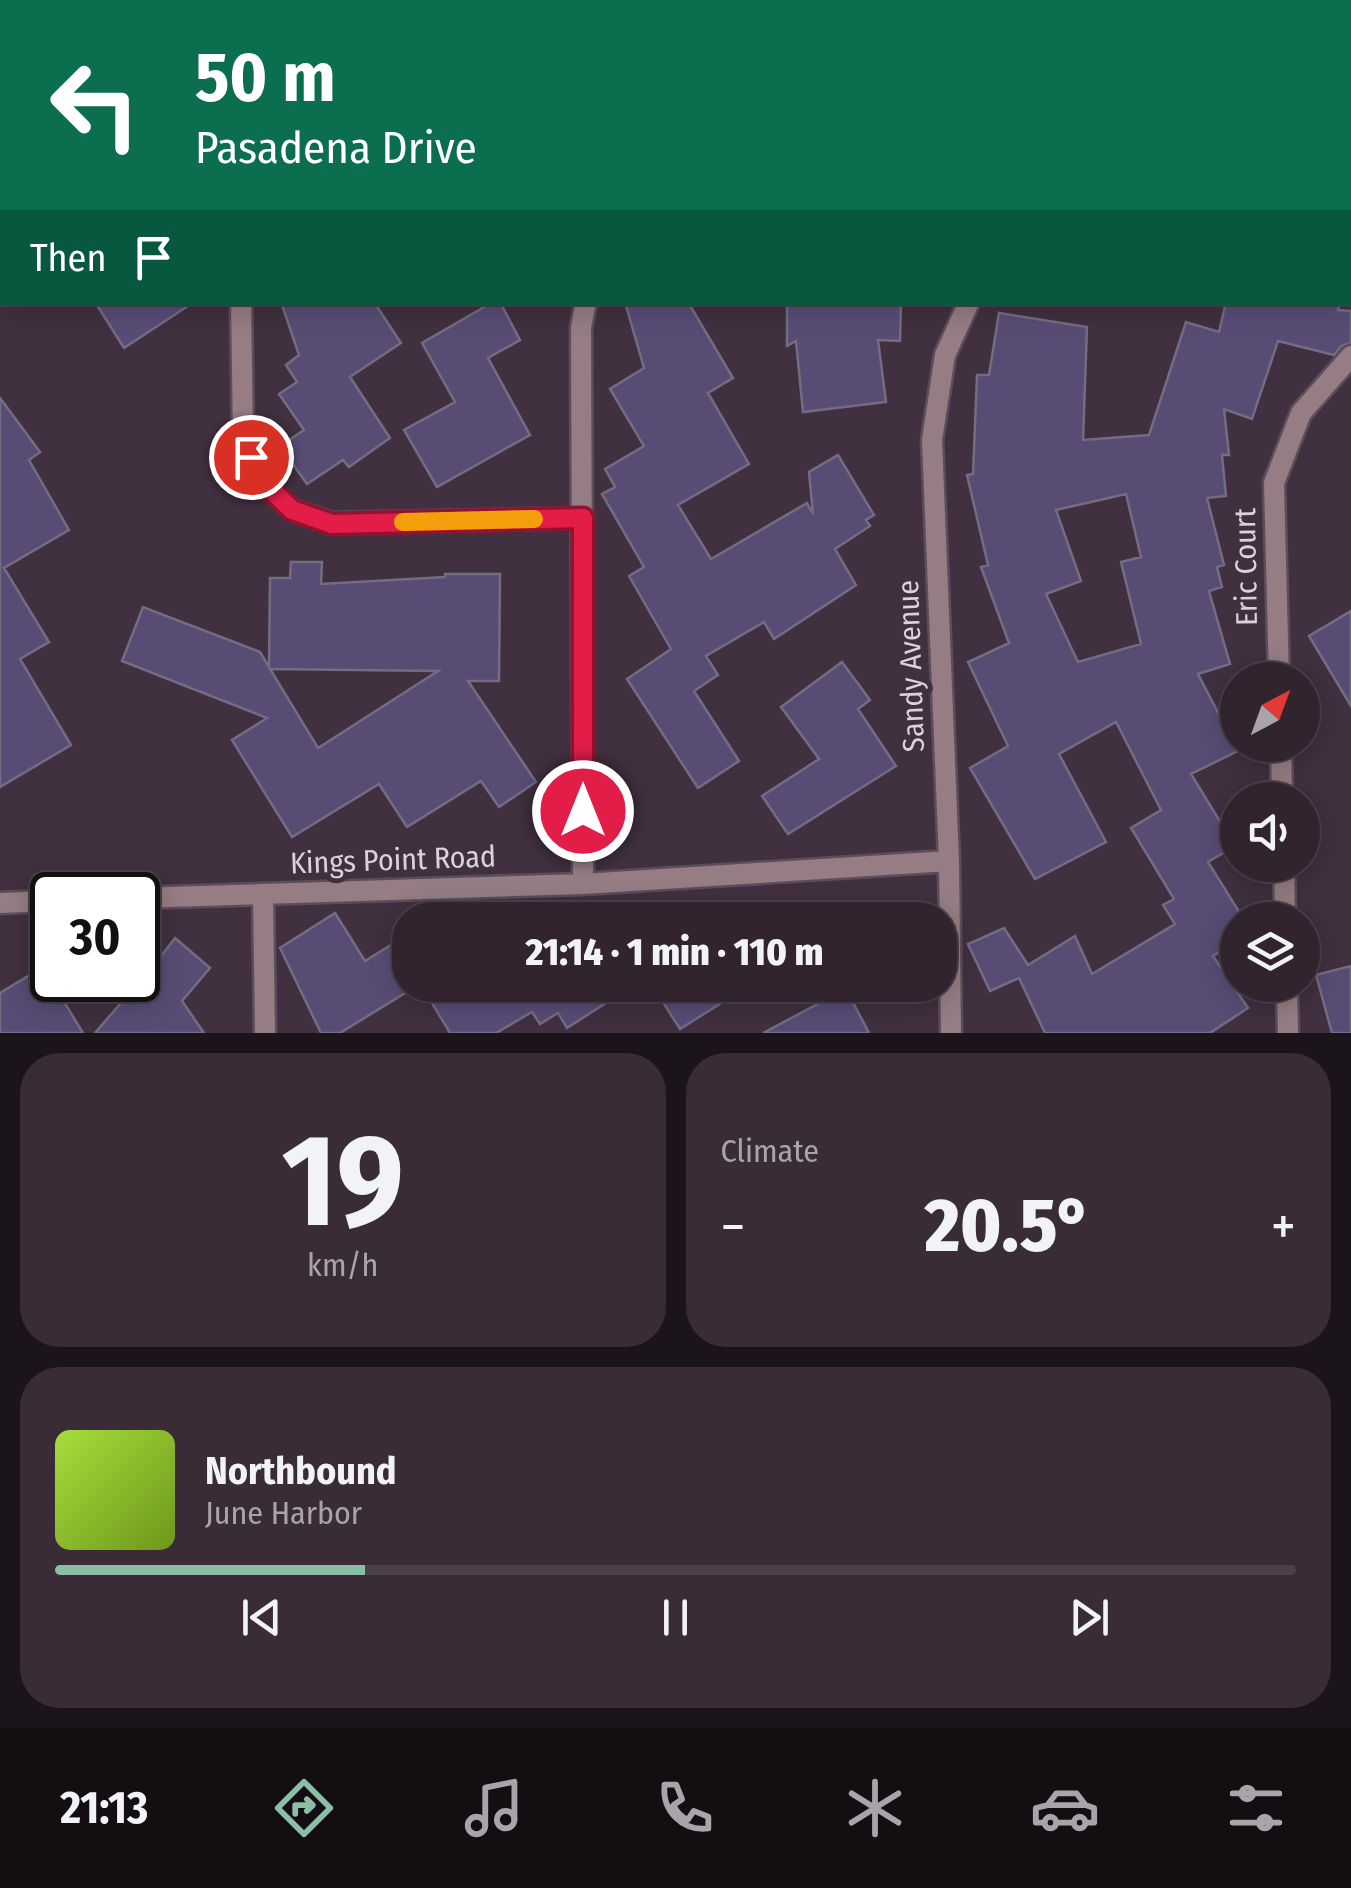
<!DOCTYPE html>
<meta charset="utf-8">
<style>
body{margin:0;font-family:"Fira Sans Condensed",sans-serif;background:#392c37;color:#f1f3f6;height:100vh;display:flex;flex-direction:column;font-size:38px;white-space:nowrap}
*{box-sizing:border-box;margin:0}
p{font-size:32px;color:#a8a4aa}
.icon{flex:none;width:55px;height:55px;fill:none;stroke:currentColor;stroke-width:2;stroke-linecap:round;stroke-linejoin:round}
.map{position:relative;height:1033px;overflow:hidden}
.panel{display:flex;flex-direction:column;gap:20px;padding:20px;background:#1b141a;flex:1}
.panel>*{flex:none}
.hud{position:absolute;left:0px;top:0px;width:1352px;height:305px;box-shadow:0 5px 25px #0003,0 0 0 2px #4c414b;background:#0b6e4f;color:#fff;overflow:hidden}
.needle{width:65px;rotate:41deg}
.fabs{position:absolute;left:1220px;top:662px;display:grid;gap:20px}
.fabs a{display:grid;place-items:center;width:100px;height:100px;border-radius:50%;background:#31242f;box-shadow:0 5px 25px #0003,0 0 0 2px #4c414b;font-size:50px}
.speed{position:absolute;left:30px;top:872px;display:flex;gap:20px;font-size:50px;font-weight:700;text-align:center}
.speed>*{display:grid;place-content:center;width:130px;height:130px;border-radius:50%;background:#31242f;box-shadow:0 5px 25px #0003,0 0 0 2px #4c414b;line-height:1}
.speed .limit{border:5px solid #111;border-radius:15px;background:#fff;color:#111}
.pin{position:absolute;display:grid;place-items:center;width:85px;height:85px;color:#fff;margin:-42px;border:5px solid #fff;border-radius:50%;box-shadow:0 2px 10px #0007}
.me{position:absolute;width:110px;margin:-55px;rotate:0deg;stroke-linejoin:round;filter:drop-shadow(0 0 8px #0008)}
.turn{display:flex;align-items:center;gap:35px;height:210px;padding:0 30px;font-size:45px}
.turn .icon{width:130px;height:130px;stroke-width:2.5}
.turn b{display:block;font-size:70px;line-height:85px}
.then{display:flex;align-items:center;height:95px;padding:0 30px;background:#0003;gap:20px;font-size:38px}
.big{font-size:75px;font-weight:800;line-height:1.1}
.panel .card{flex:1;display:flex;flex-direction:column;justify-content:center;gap:15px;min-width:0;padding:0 35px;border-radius:40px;background:#392c37}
.panel .dial{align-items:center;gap:0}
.dial b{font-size:130px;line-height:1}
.song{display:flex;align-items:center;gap:30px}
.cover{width:120px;height:120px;border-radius:15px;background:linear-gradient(135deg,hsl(80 70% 55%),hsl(80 70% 35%))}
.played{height:10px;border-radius:5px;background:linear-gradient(90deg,#8abfa5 25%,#4c414b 25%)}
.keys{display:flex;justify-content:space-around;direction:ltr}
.heat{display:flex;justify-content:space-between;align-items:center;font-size:55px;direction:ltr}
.panel .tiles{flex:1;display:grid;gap:20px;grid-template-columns:1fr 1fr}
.card:last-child{grid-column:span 2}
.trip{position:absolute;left:392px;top:902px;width:565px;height:100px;border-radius:40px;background:#31242f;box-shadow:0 5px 25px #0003,0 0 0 2px #4c414b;font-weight:800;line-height:100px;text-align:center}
.menu{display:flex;height:160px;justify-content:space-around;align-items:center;background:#140e13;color:#a8a4aa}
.menu .icon{width:70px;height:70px}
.menu .on{color:#8abfa5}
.menu b{font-size:45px;color:#f1f3f6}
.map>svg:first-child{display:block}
</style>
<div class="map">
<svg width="1351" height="1033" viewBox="0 0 1351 1033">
<rect width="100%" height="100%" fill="#41303f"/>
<!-- building -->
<path fill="#584c75" stroke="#726d82" stroke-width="2.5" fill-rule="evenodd" d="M 95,302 L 194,302 L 124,348 Z
M 281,302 L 374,302 L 401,343 L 350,377 L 390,438 L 349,467 L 343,460 L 307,484 L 280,446 L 304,430 L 279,394 L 297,382 L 286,365 L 299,355 Z
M 493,302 L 500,302 L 520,340 L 488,358 L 530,435 L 437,487 L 404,430 L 455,402 L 422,343 Z
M 625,302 L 688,302 L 733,378 L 708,393 L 749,464 L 678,505 L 711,559 L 807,503 L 813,514 L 809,472 L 838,455 L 874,515 L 866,520 L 870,526 L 835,549 L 856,585 L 774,639 L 764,622 L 706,656 L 718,675 L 694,691 L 739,761 L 698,788 L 627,679 L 671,649 L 629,576 L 644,567 L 602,494 L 615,487 L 605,469 L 644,446 L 610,389 L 644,368 Z
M 787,302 L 901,302 L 900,341 L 878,340 L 886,402 L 803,412 L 796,341 L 787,346 Z
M 1226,302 L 1340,302 L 1338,310 L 1351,311 L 1351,343 L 1341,346 L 1334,355 L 1278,341 L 1252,419 L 1224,409 L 1229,455 L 1222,455 L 1226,496 L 1207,498 L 1224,565 L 1217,567 L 1222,587 L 1209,591 L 1230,664 L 1198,674 L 1238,751 L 1191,774 L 1235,846 L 1208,862 L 1238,910 L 1238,941 L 1213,956 L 1248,1008 L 1210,1033 L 1045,1033 L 1019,978 L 990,991 L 968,944 L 1004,928 L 1028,965 L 1075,936 L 1092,974 L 1175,924 L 1163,905 L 1174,899 L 1131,828 L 1161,810 L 1116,722 L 1059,754 L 1106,842 L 1035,879 L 970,768 L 1008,746 L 968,662 L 1009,643 L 981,567 L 988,565 L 967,475 L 973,474 L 977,375 L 989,375 L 999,313 L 1087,327 L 1083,440 L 1149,435 L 1186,322 L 1219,332 ZM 1126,494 L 1141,557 L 1121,562 L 1141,644 L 1078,662 L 1046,594 L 1081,581 L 1056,510 Z
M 0,398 L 40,452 L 29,460 L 69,530 L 4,568 L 49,642 L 20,659 L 71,745 L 0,787 Z
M 291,562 L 322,562 L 321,584 L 445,577 L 445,574 L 500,574 L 499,681 L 468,681 L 536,782 L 499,807 L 481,781 L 407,827 L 379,784 L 292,837 L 232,740 L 267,718 L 122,661 L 143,607 L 260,652 L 269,667 L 270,578 L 290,578 ZM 270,669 L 438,671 L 318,748 Z
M 1351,611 L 1351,706 L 1309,636 Z
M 842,662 L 870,700 L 858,709 L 896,766 L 788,834 L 762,796 L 819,759 L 781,707 Z
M 335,913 L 365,961 L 410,933 L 410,990 L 340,1033 L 321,1033 L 280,948 Z
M 175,938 L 210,968 L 182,1001 L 204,1033 L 95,1033 L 138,983 L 138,966 L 153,947 L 162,955 Z
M 1351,966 L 1351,1033 L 1332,1033 L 1316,975 Z
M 43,967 L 83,1033 L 0,1033 L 0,993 Z
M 421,985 L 634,985 L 567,1028 L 558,1013 L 540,1024 L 532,1012 L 496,1033 L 450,1033 Z
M 652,985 L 750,985 L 680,1029 Z
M 846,989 L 869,1033 L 763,1033 Z"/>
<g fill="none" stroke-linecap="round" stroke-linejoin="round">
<!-- minor casing -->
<g stroke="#5d4d5b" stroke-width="25">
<path id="minor" d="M 236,0 L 236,2
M 1081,0 L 1083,2
M 688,2 L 689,0
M 1350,238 L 1351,239
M 241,302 L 243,435 L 259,479 L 292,510 L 332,523 L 583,518
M 1279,680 L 1274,483 L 1301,413 L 1351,356
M 1281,745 L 1282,800
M 1284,865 L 1285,920
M 583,884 L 581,327 L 586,302
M 263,894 L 265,1033
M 138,898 L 583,884 L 949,861
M 0,903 L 52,901
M 1287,985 L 1288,1033
M 951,1033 L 949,861 L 932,440 L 945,355 L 969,302"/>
</g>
<!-- minor -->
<use href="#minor" stroke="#957d83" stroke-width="20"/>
</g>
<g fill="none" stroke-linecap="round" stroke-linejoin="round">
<!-- route casing -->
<g stroke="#92132f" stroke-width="25">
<path id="route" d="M 251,457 L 259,478 L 292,510 L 332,524 L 583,518 L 583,811"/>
</g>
<!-- route -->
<use href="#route" stroke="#e11d48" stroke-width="18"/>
<!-- slow -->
<path stroke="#f59e0b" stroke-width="18" d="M 403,522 L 534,519"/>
</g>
<g text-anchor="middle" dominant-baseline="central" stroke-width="10" stroke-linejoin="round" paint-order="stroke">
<!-- street labels -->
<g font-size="30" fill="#dcd2db" stroke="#41303f">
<text transform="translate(1246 567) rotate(-91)">Eric Court</text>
<text transform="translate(911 666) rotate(-92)">Sandy Avenue</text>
<text transform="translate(393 860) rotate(-2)">Kings Point Road</text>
</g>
</g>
</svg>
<div class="fabs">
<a><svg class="needle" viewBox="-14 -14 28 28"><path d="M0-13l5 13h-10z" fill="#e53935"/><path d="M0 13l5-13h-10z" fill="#a8a4aa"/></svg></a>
<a><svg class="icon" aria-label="sound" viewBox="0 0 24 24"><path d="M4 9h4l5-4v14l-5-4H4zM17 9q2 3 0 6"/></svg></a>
<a><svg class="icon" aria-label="layers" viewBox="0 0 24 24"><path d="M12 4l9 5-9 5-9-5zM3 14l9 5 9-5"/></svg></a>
</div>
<div class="speed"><div class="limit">30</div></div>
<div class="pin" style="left:251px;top:457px;background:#d93025"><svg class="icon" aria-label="arrive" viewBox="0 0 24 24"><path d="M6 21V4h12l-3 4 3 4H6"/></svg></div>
<svg class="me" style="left:583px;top:811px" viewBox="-20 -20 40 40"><circle r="17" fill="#e11d48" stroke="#fff" stroke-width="3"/><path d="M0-11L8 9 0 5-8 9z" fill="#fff"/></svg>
<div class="trip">21:14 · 1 min · 110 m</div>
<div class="hud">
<div class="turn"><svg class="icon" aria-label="left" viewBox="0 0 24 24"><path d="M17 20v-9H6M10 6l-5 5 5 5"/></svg><div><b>50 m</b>Pasadena Drive</div></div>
<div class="then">Then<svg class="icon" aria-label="arrive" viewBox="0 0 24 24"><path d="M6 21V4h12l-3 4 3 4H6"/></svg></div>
</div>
</div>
<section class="panel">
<div class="tiles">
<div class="card dial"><b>19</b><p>km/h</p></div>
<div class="card"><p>Climate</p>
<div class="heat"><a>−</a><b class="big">20.5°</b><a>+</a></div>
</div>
<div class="card">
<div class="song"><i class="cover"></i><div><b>Northbound</b><p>June Harbor</p></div></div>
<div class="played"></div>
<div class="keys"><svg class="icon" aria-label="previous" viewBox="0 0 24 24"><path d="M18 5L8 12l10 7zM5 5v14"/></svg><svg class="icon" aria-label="pause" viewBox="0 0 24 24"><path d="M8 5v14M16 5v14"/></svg><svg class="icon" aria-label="next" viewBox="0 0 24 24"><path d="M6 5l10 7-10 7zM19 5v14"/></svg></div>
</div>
</div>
</section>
<nav class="menu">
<b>21:13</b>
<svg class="icon on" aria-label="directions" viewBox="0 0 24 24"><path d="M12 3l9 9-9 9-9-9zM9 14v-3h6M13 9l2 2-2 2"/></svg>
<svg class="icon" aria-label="music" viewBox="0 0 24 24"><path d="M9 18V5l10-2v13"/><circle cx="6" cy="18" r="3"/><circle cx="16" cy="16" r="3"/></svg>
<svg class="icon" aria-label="phone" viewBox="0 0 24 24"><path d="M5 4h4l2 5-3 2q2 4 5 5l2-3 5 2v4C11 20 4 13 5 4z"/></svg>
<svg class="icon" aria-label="climate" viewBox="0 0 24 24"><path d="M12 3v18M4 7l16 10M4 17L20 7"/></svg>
<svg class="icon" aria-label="car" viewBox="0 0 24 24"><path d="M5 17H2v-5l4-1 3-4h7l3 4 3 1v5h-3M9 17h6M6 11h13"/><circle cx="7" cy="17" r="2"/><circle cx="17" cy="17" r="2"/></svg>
<svg class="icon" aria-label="filters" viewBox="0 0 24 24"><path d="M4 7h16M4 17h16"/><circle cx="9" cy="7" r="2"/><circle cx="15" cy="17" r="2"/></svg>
</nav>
